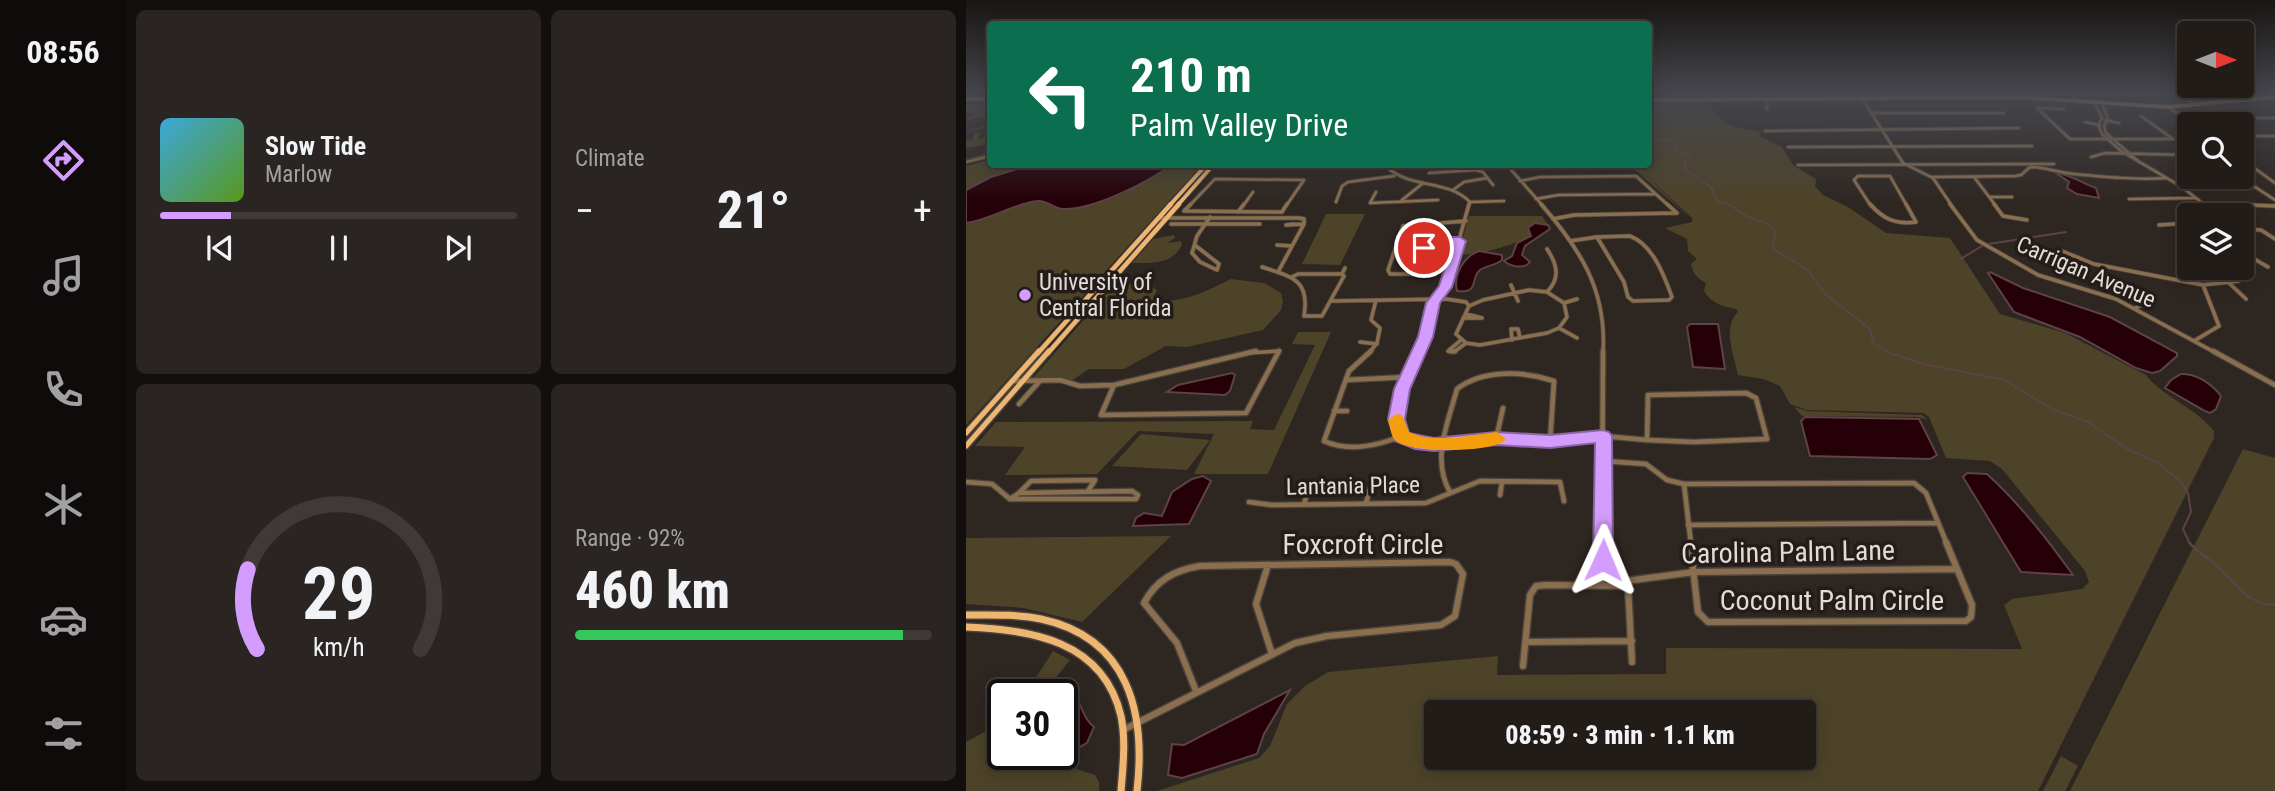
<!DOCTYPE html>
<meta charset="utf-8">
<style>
body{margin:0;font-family:"Roboto Condensed",sans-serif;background:#2a2522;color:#f1f3f6;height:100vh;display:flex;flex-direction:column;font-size:26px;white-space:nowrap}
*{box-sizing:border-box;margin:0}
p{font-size:23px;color:#a2a1a2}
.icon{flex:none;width:38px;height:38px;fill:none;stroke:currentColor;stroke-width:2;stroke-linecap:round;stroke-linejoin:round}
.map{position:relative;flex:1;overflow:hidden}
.drawer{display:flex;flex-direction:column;gap:10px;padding:10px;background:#130f0e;width:840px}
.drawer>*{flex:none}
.banner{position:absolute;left:21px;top:21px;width:665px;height:147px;border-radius:7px;box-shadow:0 4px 18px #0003,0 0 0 2px #3f3a38;background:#0b6e4f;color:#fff;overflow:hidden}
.needle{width:46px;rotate:90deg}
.buttons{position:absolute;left:1211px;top:21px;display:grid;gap:14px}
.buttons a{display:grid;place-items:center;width:77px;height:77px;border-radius:7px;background:#221c19;box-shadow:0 4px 18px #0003,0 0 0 2px #3f3a38;font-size:35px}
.speed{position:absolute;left:21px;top:679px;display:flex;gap:14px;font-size:35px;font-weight:700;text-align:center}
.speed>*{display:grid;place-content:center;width:91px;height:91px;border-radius:50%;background:#221c19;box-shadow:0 4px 18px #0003,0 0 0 2px #3f3a38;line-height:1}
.speed .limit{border:4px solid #111;border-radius:10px;background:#fff;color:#111}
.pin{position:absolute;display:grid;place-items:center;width:60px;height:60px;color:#fff;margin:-30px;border:4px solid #fff;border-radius:50%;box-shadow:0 2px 7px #0007}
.me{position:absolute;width:77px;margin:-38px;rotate:1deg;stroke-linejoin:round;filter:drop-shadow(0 0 5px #0008)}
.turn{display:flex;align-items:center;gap:24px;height:147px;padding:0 28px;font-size:32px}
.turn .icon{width:91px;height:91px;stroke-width:2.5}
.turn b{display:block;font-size:49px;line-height:60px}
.big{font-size:52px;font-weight:800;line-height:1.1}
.drawer .card{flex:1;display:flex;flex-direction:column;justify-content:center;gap:10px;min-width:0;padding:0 24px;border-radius:10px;background:#2a2522}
.drawer .dial{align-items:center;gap:0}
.dial svg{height:182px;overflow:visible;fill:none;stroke:#3f3a38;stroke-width:7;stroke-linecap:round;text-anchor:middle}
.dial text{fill:#f1f3f6;stroke:none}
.song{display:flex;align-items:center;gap:21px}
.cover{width:84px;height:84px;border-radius:10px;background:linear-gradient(135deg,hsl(200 70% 55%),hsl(90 70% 35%))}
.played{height:7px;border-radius:4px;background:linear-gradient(90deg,#d49cfc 20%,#3f3a38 20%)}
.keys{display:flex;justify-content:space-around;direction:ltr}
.heat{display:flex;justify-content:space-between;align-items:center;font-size:38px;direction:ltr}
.charge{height:10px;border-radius:5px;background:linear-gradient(90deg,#34c759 92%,#3f3a38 0)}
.drawer .tiles{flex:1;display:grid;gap:10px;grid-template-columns:repeat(2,1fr)}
.trip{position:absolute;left:458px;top:700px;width:392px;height:70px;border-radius:7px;background:#221c19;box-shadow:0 4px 18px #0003,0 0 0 2px #3f3a38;font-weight:800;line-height:70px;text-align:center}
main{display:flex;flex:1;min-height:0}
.menu{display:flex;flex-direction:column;width:126px;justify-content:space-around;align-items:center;background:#0e0b0a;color:#a2a1a2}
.menu .icon{width:49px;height:49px}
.menu .on{color:#d49cfc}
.menu b{font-size:32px;color:#f1f3f6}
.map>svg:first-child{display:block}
</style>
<main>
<nav class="menu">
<b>08:56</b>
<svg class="icon on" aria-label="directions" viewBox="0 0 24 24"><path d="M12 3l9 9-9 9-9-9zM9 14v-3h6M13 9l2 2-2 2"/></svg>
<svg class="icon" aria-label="music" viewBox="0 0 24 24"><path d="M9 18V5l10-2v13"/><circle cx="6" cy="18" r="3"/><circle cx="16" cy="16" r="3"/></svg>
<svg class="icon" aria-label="phone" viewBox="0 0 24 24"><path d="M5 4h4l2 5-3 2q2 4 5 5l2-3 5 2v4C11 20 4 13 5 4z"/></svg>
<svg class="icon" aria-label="climate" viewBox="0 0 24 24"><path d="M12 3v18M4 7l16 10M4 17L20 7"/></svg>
<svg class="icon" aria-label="car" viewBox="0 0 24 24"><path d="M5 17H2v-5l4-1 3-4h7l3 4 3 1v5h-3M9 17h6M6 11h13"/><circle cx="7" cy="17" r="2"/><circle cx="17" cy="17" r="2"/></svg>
<svg class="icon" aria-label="filters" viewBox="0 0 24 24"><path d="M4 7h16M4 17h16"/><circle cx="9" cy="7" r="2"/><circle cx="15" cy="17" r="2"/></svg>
</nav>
<section class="drawer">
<div class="tiles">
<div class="card">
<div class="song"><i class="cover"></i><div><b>Slow Tide</b><p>Marlow</p></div></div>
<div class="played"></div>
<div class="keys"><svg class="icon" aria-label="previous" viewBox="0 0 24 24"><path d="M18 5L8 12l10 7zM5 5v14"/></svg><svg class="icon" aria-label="pause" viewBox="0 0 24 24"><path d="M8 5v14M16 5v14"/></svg><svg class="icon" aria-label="next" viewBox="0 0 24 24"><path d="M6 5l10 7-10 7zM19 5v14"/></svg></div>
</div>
<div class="card"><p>Climate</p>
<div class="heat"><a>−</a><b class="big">21°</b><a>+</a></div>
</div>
<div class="card dial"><svg viewBox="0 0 100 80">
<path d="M14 69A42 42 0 1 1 86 69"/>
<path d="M14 69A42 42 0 0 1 10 34" stroke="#d49cfc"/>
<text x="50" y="56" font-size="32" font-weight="700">29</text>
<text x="50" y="72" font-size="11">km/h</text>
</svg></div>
<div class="card"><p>Range · 92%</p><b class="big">460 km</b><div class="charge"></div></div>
</div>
</section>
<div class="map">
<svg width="1309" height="791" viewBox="0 0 1309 791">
<rect width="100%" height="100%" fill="#2e2621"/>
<!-- green -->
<path fill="#4d4329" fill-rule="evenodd" d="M 683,103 L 743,103 C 755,126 770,128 793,131 L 795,137 L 816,147 L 827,165 L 850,179 L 849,186 L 857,195 L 882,207 L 920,233 L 984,238 L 1034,314 L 1099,333 L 1180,375 C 1198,398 1229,407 1248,431 L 1248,438 L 1072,791 L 191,791 L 293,758 L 304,746 L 321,704 L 339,686 L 362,672 L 532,656 L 531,675 L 700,674 L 700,648 L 1056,649 L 1038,605 L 1046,599 L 1116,589 L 1123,582 L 1119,571 L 1036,469 L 1024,461 L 980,458 L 963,417 L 957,413 L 841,410 L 824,404 L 814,386 L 797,379 L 772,375 C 768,355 756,327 772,312 L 770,309 C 756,306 746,304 738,291 L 740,283 C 731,278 727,274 725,264 L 731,259 L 722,251 L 721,239 L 699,228 L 726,222 L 726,218 L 675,171 L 725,219 L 667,168 L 589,168 L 590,164 L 682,164 ZM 471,712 L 838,712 L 838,758 L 471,758 Z
M 0,104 L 24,104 L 24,155 L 0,161 L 0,159 L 15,155 L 21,151 L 19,145 L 0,148 L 0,141 L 6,140 L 9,133 L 15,132 L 12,139 L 21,137 L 21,133 L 19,133 L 21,128 L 0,131 L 19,126 L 20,116 L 0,120 L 10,114 L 0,111 Z
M 24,160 L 24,164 L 67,165 L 25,177 L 0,190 L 0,166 Z
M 205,165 L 236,165 L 0,425 L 0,223 C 25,219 48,203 72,201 C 81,200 88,209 97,209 C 127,210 181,184 205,165 Z
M 360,214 L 399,214 L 374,265 L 336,264 Z
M 503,216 L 576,216 L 582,225 L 576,223 L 565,233 L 565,236 C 541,247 518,254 492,255 Z
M 208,235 L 209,238 L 201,243 L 215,241 L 216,244 C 207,265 186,263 166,263 L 187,239 Z
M 265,279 L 298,283 L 315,293 L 317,301 L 315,310 L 297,330 L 221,347 L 200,346 L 158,369 L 123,369 L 105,381 L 67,378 L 142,292 C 158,283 175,279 191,290 L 187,299 L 190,302 C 222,301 238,292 265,279 Z
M 332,332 L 365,332 L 302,474 L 228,474 L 248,434 L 172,431 L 131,474 L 39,475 L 59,447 L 9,446 L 30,422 L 287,421 L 284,429 L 308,430 L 349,345 L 326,344 Z
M 828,407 L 842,411 L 956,415 L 962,420 L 952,417 L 836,416 Z
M 175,434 L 244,440 L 221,470 L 146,466 Z
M 1277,449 L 1309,458 L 1309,791 L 1104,791 Z
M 205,536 L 116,622 L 58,608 L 0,604 L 0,538 Z
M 87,651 L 104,660 L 76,695 L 49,695 L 52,689 L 71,676 Z
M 37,713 L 37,754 L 58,754 L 57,761 L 69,766 L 92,763 L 129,775 L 133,782 L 133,791 L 0,791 L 0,742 L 22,730 Z
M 1095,756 L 1112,766 L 1099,791 L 1077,791 Z"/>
<!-- water -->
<path fill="#250008" stroke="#5d4246" stroke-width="2" d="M 67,164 L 205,164 L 205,165 C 181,183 127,210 97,209 C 88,209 81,200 72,201 C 48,203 25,220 0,223 L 0,190 L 25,177 Z
M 1090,173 C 1107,175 1115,183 1130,188 L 1133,198 L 1111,194 L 1101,188 L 1103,182 Z
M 569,223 L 582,225 L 584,229 L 559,246 L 556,255 L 564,262 C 558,270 544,266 538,261 L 546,256 L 551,243 L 565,236 L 562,228 Z
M 513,251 L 536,255 L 536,260 C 529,266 521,265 514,270 C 504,278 514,294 491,291 C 487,275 498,256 513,251 Z
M 1024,272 L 1057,288 L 1144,317 L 1211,353 L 1211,356 L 1194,371 L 1186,373 L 1170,368 L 1114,337 L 1048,312 L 1022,273 Z
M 724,324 L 752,324 L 759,369 L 727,367 L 721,327 Z
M 266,373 L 269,375 L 264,391 L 259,395 L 201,392 L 212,385 Z
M 1215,374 C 1230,373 1246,384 1255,396 L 1250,409 L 1244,413 L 1239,411 L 1199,388 L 1205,380 Z
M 839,417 L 953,419 L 971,455 L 964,459 L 844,456 L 835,421 Z
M 1001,473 L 1021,474 C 1054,504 1081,539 1107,575 L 1055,572 L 997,477 Z
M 237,476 L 245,481 L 223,524 L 167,526 L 170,518 L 178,513 L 196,516 L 206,492 L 226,479 Z
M 102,686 C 115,698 115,717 128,727 L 121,743 L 108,750 L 103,757 L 99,757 L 102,749 L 96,749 L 96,695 L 84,695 Z
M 324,690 L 298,734 L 291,754 L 216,778 L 202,775 L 206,744 L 218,745 Z"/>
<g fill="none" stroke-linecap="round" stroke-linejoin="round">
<!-- stream-far1 -->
<path stroke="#5d4246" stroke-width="2" d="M 682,125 L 682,129
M 682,140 L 708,141 L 709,151 L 724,155 L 719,162 L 720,170 L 745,187 L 752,202 C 769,205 765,207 778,215 C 791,222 798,219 810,231 L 807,244 L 809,250 L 842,270 L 859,294 L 904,329 L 907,343 L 923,353 L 958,364 L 1038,380 L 1086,409 L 1122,422 L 1163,450 L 1191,462 L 1215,482 L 1222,493 L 1225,512 L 1217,529 L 1224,544
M 1022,244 L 1100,232
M 993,260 L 1016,246"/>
<!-- stream -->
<path stroke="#5d4246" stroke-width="2.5" d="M 1223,542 C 1230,552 1240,556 1249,564 C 1268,581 1281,605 1309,605"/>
<!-- minor-far3 casing -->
<g stroke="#4b433e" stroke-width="4.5">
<path id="minor-far3" d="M 892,92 L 937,163 L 967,178 L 986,206
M 991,92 L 994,95
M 1070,92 L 1078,98
M 1103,92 L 1110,99
M 1215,92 L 1226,103
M 793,96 L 795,92
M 801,98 L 801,109
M 1131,103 L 1129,104 L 1136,118 L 1132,125 L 1136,134 L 1155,151 L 1216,187 L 1240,206
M 1136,103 L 1142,119 L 1138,126 L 1140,133 L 1173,162
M 1198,104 L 1227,124
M 1098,109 L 1071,108 L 1104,139 L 1207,139 L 1175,116
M 905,113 L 1038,113
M 1219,119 L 1309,118
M 1139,120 L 1153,123
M 1119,122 L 1134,125
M 799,131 L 1053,128
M 1276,136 L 1309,136
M 822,147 L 1066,146
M 1125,157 L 1139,153 L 1223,155
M 1276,159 L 1309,183
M 0,162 L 24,156
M 423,164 L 422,168 C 446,189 481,179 504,202 L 503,206
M 540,164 L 577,206
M 832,165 L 1088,164
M 425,171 L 428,164
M 463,173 L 510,170 L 517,172 L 527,185
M 965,177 L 1049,176 L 1055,175 L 1064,167 C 1079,167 1093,173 1108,174 C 1139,177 1170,180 1201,178
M 1008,177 L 1030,206
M 1274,177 L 1309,200
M 554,181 L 574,177 L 670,176 L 703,206
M 487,190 L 498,182 L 521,178
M 410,192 L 404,203 L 472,200
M 1024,197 L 1046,197
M 570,199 L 592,195 L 690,194
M 1163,199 L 1229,198
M 436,200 L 456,184
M 370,202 L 376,186 L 382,182 L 428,176
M 504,202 L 538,201
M 1285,205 L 1309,206
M 223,206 L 249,179 L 338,180 L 320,206
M 277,206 L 287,192
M 905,206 L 888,180 L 892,176 L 924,176 L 941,206"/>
</g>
<!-- minor-far2 casing -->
<g stroke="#4b433e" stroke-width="5">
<path id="minor-far2" d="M 225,204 L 218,211 L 316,212 L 321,204
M 575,204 C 615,250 641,291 637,353
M 701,204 L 711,213
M 904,204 C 917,219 930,225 950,222 L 940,204
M 984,204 L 1011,240 L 1072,275 L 1150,299 L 1250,353
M 1028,204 L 1037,216 L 1061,220
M 1238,204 L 1251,215
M 1285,205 L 1309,206
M 272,212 L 278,204
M 193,218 L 333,218 L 338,219 L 338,224
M 587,219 L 608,215 L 711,213
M 205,224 L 294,224
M 1193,225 L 1223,223
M 1276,229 L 1295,230 L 1309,239
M 664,236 C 687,245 698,275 706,297 L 703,300 L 667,301 L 662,297 L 658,282 L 631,237 Z
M 493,241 L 468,241 L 460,244 L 459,252 L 464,258 L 456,274 L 424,274 L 422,270 L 437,226 L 500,221
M 604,241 L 631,237
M 311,245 L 326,246
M 230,246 L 253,264 L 251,270 L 234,262 L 226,253 L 231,236 L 244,217
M 581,249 C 591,264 595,278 581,292
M 1096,251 L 1128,264 L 1237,285
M 1276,252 L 1302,267
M 1215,253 L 1223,251
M 296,267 C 327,277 344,280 338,316 L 356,316 L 378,276 L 376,274
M 312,272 L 338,224 L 320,225 L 328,224
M 326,277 L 332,274 L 376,274 L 379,268
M 1262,282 L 1280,299
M 545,285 L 552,301
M 563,290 L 581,292 L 598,303 L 601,317 L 593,328 L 581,333 L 514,345 L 500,343 L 490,334 L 503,306 L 517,300 Z
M 366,301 L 480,299 L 500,302 L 503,306
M 598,303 L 611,299
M 1169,308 L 1181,303
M 497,318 L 516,318 L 500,314
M 593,328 L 611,338
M 495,340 L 482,351 L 488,352 L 500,343
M 546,340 L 545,329 L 552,329 L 554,338
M 1228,341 L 1253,326 L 1237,285 L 1273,281 L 1276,274 L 1272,268
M 394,342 L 411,344
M 282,353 L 313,351 L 312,353
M 403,353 L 411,343 L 414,328 L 405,320 L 410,300
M 453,353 L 460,337 L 467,303 L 480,287 L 503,204"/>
</g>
<!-- minor-far1 casing -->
<g stroke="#4b433e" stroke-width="7">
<path id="minor-far1" d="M 290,351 L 148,385 L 135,415 L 280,413 L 313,351
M 405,351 L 383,371 L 358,441 C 382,452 412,446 435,436
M 453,351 C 440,380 428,404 435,436 L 449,443 L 468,444 L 530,439 L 584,442 L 637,436 L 681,440
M 484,351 L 489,351
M 1247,351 L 1309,385
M 380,380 L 442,377
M 46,381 L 94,380 L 114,386 L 148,385
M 780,393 L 790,398 L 801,439 L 728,442 L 681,440 L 682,395 Z
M 53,404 L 73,382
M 368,411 L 381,411
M 530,439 L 537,408
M 638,461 L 680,464 L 701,480 L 718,484
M 0,482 L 26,484 L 44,499
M 718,484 L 725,544
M 718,484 L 948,483 L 960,493 L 981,544
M 166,491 L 172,495 L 170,499 L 44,499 L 53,493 Z
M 54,492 L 65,481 L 129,480 L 122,491
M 484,492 C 465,459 482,423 491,389 C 517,369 558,371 588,381 L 584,442
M 534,495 L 536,482
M 283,502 L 306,505 L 460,503 L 514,481 L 594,482 L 598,501
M 400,503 L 404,489
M 338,504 L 342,491
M 722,525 L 972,523
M 636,544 L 637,351"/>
</g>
<!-- minor casing -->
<g stroke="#4b433e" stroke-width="9">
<path id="minor" d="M 724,542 L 732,612 L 742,622 L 1000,621 L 1005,617 L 1006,605 L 980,542
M 302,565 L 290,604 L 306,654
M 636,584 L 636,542
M 656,584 L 660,581 L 728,572 L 991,569
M 560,642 L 666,641
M 557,666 L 564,595 L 570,586 L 580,585 L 662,586 L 666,662
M 157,730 L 329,643 L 361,636 L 475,625 L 489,616 L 497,574 L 490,564 L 484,562 L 234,566 C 209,570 190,580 178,603 L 211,643 L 230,691"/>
</g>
<!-- major-far3 casing -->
<g stroke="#4b433e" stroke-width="5">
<path id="major-far3" d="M 0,99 L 24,99
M 682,100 L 1051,97 L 1202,107 L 1309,97
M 203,206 L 241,164
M 211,206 L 248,164"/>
</g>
<!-- major-far2 casing -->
<g stroke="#4b433e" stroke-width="6">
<path id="major-far2" d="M 72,353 L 205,204
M 82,353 L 213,204"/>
</g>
<!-- major-far1 casing -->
<g stroke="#4b433e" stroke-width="8">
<path id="major-far1" d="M 0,433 L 73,351
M 0,446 L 83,351"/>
</g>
<!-- major casing -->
<g stroke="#4b433e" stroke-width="10">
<path id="major" d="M 0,615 C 25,615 50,614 75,619 C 163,638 180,713 171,791
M 0,627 C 65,630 137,640 155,716 C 160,740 157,766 155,791"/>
</g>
<!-- minor-far3 -->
<use href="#minor-far3" stroke="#8a6f4f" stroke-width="2.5"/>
<!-- minor-far2 -->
<use href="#minor-far2" stroke="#8a6f4f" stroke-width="3.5"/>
<!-- minor-far1 -->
<use href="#minor-far1" stroke="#8a6f4f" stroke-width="4.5"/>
<!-- minor -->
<use href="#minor" stroke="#8a6f4f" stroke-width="6"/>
<!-- major-far3 -->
<use href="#major-far3" stroke="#efb671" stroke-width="3.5"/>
<!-- major-far2 -->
<use href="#major-far2" stroke="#efb671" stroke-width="4.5"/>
<!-- major-far1 -->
<use href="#major-far1" stroke="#efb671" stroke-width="5"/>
<!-- major -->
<use href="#major" stroke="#efb671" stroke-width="7"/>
</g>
<!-- sky -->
<linearGradient id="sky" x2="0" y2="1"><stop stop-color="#191512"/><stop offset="0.46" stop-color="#46474e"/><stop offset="1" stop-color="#46474e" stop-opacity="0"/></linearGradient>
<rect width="1309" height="202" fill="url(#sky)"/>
<!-- route -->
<path fill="#d49cfc" stroke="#8a65a4" stroke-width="2" d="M 468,237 L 494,237 L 500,241 L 486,287 L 474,303 L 467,337 L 444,389 L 439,419 L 443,433 L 468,438 L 530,432 L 584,435 L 637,430 L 643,432 L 646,436 L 647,560 L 644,566 L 637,568 L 630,566 L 627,560 L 629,443 L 584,448 L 530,445 L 468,451 L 449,449 L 429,441 L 422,419 L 428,389 L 452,337 L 460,303 L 473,286 L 486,245 L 470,245 L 463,251 L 454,251 L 452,248 L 455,242 Z"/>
<!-- slow -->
<path fill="#f59e0b" d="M 431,414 L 436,415 L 443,432 C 468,444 504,435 531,432 L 540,439 C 531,453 443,454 429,440 C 425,436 424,425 422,420 Z"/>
<!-- markers -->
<circle fill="#d49cfc" stroke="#241c18" stroke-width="2.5" cx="59" cy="295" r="7"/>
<g text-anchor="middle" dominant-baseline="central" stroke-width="7" stroke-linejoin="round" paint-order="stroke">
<!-- street labels -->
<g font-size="23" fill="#e1dcd8" stroke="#241c18">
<text transform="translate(1120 272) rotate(23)">Carrigan Avenue</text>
<text transform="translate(387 486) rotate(-1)">Lantania Place</text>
</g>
<!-- poi labels -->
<g font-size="23" fill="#e1dcd8" stroke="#241c18" text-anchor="start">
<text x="73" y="282">University of<tspan x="73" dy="26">Central Florida</tspan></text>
</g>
<!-- near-street labels -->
<g font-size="28" fill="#e1dcd8" stroke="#241c18">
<text x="397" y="544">Foxcroft Circle</text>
<text transform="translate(822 552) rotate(-1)">Carolina Palm Lane</text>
<text x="866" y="600">Coconut Palm Circle</text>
</g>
</g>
</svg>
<div class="buttons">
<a><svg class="needle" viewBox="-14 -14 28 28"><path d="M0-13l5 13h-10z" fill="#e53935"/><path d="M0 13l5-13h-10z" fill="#a2a1a2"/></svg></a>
<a><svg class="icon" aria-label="search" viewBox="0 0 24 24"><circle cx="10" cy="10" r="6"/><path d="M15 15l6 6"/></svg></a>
<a><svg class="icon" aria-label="layers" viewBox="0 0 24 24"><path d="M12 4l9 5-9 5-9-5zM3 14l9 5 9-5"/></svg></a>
</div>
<div class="speed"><div class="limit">30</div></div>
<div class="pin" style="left:458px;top:248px;background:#d93025"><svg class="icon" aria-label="arrive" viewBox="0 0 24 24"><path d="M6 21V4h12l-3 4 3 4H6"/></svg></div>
<svg class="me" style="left:637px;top:560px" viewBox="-20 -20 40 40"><path d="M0-17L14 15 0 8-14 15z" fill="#d49cfc" stroke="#fff" stroke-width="4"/></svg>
<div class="trip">08:59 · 3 min · 1.1 km</div>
<div class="banner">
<div class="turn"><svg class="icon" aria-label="left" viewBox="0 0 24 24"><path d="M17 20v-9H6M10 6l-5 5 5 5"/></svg><div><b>210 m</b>Palm Valley Drive</div></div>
</div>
</div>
</main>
